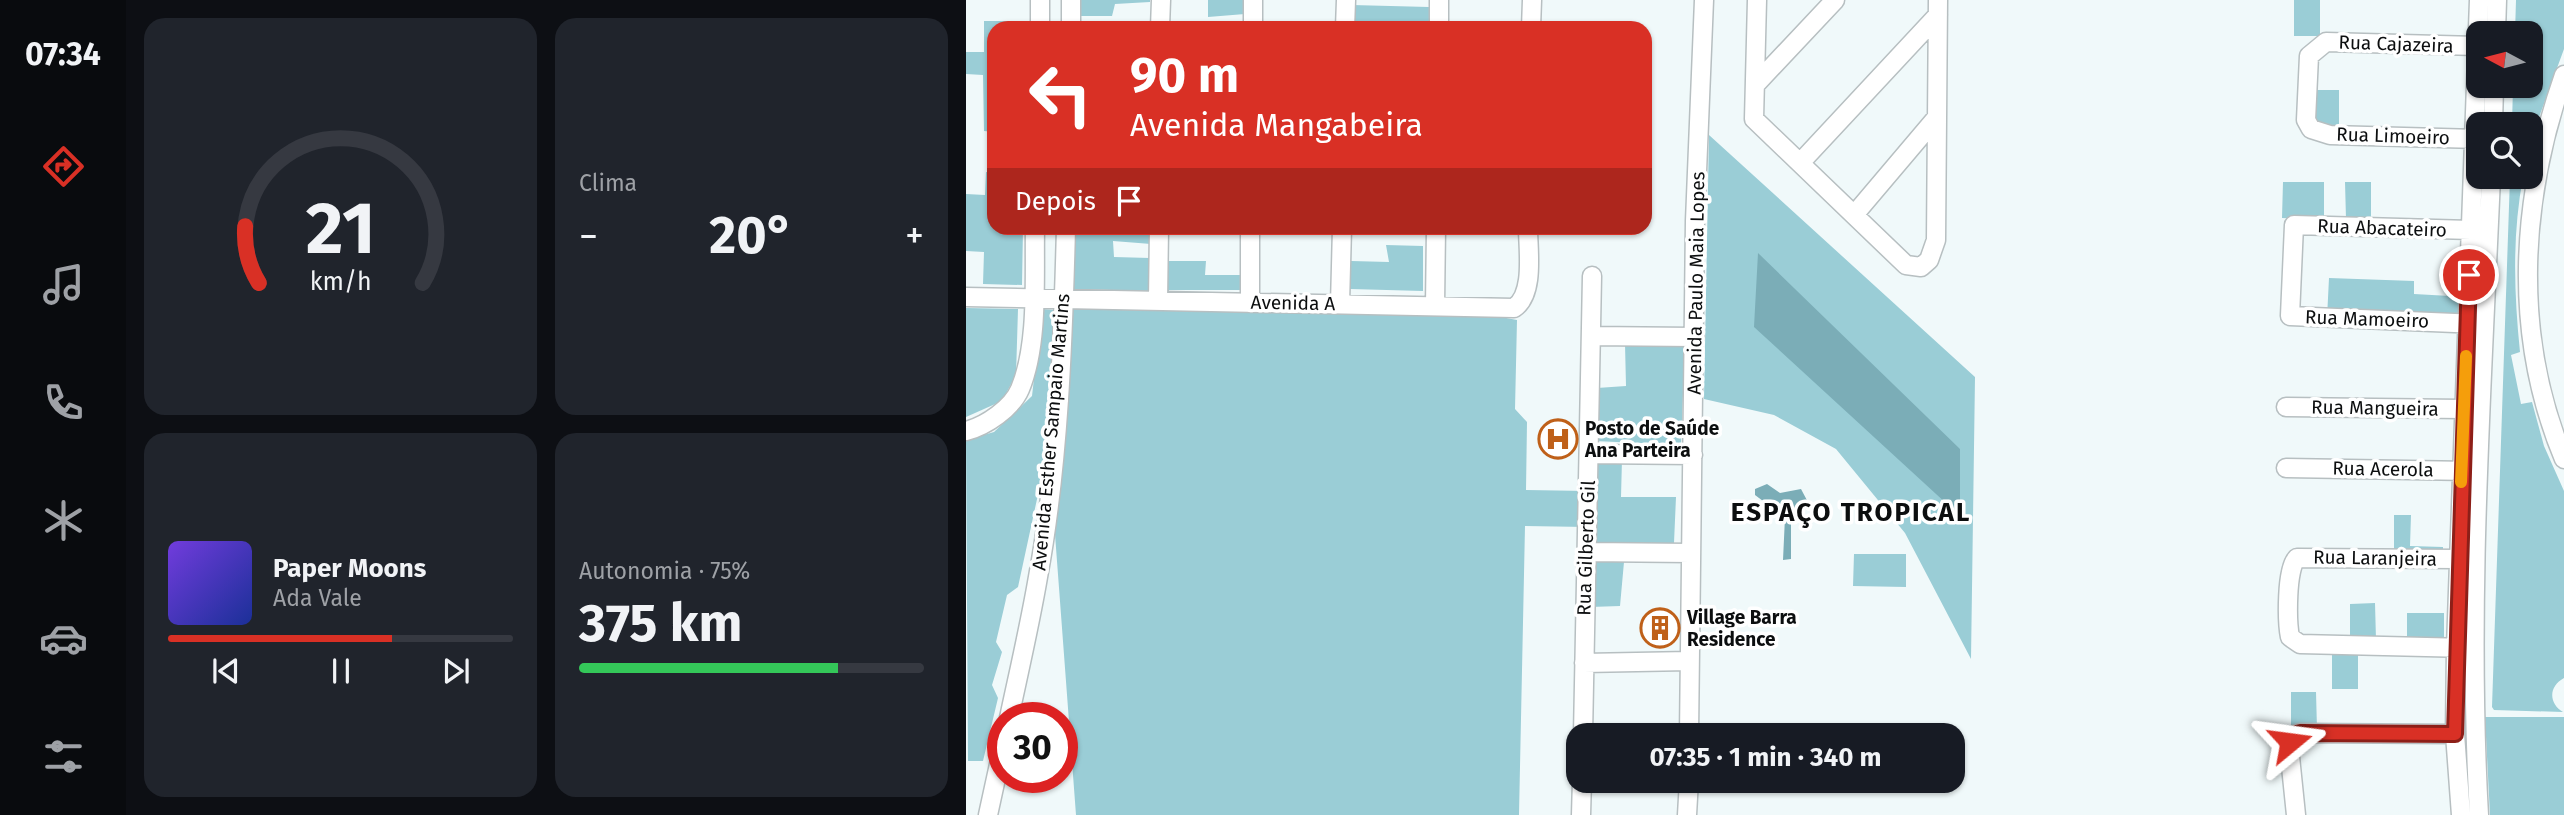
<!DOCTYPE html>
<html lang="pt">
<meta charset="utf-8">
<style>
body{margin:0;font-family:"Fira Sans",sans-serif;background:#20242c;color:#f1f3f6;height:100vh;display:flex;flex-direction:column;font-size:26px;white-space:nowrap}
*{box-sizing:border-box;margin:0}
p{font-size:23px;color:#9ea1a6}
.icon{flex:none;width:38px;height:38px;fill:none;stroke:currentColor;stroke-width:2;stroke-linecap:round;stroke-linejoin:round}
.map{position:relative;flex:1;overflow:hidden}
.sheet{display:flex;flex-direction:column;gap:18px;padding:18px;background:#0d0f14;width:840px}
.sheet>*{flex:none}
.banner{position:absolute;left:21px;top:21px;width:665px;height:214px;border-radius:21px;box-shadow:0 2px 5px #0004;background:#d93025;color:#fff;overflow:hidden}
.needle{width:46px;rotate:277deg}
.buttons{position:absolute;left:1500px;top:21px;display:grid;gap:14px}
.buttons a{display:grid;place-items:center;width:77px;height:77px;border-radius:14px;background:#171b24;box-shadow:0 2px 5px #0004;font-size:35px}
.speed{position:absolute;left:21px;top:702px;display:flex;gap:14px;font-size:35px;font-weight:700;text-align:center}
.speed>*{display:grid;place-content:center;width:91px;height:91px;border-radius:50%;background:#171b24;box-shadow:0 2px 5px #0004;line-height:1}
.speed .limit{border:10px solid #d22;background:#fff;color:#111}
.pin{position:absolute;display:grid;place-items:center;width:60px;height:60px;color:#fff;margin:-30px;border:4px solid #fff;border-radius:50%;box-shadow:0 2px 7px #0007}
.me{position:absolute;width:77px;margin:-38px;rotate:74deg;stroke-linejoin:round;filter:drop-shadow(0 0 5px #0008)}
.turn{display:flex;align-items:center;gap:24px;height:147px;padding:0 28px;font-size:32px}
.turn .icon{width:91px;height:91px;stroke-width:2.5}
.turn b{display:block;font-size:49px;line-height:60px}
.then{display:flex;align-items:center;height:66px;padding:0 28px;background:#0003;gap:14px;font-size:26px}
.big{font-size:52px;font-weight:700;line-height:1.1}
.sheet .widget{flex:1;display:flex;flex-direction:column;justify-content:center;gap:10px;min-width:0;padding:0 24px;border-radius:21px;background:#20242c}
.sheet .dial{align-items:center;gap:0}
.dial svg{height:182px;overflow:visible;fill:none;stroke:#363941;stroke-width:7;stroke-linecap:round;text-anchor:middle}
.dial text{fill:#f1f3f6;stroke:none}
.song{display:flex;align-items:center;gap:21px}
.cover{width:84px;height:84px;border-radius:10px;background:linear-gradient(135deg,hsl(260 70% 55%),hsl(230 70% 35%))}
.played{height:7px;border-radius:4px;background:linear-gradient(90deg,#d93025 65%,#363941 65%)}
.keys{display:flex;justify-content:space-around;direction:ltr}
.heat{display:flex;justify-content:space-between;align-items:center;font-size:38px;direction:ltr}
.charge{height:10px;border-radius:5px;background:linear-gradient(90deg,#34c759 75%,#363941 0)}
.sheet .tiles{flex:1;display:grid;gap:18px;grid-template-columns:repeat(2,1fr)}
.trip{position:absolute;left:600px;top:723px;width:399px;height:70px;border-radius:21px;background:#171b24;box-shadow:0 2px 5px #0004;font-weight:700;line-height:70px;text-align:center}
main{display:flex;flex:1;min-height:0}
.dock{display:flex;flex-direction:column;width:126px;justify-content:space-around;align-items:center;background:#090b0e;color:#9ea1a6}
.dock .icon{width:49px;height:49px}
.dock .on{color:#d93025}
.dock b{font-size:32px;color:#f1f3f6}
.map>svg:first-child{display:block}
</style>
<main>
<nav class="dock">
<b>07:34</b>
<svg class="icon on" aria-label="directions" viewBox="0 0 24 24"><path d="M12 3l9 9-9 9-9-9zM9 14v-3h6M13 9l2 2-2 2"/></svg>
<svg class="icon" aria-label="music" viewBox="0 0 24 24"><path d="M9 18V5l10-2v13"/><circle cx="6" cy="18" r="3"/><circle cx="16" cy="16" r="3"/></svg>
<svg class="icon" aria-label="phone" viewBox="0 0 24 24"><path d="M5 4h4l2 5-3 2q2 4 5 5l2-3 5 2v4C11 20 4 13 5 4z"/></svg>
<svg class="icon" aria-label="climate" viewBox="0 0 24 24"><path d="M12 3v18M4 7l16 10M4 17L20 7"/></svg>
<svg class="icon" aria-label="car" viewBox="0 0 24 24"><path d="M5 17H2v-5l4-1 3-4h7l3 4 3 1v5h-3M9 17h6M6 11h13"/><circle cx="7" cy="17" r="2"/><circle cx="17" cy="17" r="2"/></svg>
<svg class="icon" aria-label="filters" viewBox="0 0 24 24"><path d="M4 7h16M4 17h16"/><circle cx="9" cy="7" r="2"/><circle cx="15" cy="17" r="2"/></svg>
</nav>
<section class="sheet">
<div class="tiles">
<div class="widget dial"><svg viewBox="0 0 100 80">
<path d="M14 69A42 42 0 1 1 86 69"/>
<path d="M14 69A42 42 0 0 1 8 44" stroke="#d93025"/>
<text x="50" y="56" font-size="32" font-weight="700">21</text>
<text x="50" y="72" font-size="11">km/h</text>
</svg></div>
<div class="widget"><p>Clima</p>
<div class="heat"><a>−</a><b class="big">20°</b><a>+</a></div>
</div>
<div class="widget">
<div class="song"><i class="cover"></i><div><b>Paper Moons</b><p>Ada Vale</p></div></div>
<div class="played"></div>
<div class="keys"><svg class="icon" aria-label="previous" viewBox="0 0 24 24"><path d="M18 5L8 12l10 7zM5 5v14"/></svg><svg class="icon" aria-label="pause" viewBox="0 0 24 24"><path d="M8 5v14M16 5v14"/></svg><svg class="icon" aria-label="next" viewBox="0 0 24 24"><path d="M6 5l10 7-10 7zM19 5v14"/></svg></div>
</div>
<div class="widget"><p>Autonomia · 75%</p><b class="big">375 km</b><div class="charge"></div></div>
</div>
</section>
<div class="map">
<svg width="1598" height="815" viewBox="0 0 1598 815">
<rect width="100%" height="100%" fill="#f0f9fa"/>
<!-- green -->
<path fill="#9acdd6" d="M 112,0 L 184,0 L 184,2 L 149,4 L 146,16 L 111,16 Z
M 242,0 L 280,0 L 279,14 L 242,17 Z
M 1328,0 L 1354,0 L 1354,36 L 1328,36 Z
M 1550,0 L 1598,0 L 1598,49 L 1565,139 L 1564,124 L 1546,124 L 1547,86 L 1564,86 L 1564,33 L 1549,33 Z
M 386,5 L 463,7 L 463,28 L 387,28 Z
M 18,21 L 60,21 L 60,28 L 28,28 L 28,132 L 18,131 L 17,75 L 0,74 L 0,52 L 18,52 Z
M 1347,90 L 1373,90 L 1373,127 L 1348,127 Z
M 743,135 L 1009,377 L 1005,659 L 939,533 L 870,449 L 808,415 L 738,399 Z
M 20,172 L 28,173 L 28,228 L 57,228 L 56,285 L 17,284 L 18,252 L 0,251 L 0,194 L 19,195 Z
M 1544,177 L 1557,177 C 1546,236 1548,293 1554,352 L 1545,355 L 1555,404 L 1566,402 L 1578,446 L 1598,491 L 1598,678 C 1583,686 1582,703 1597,712 L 1528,710 L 1526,707 Z
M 1317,182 L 1358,182 L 1358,220 L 1316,218 Z
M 1379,182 L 1405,182 L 1405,219 L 1380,219 Z
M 108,228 L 185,229 L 185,244 L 147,241 L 148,257 L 184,258 L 184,291 L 107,289 Z
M 420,245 L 457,246 L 457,291 L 384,289 L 385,261 L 423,262 Z
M 199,261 L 240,261 L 239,275 L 274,275 L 274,290 L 199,290 Z
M 1363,278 L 1448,281 L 1448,294 L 1502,297 L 1502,324 L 1361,318 Z
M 98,298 L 519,314 L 551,320 L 549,409 L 561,422 L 560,490 L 622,491 L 621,527 L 559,526 L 553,815 L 110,815 L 85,481 Z
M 0,308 L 52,309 L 50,375 L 36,401 L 0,417 Z
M 76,309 L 89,310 L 76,476 L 52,587 L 41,595 L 30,642 L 36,652 L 26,685 L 32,698 L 17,761 L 2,761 L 0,440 L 28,432 L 66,396 Z
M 659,344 L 719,344 L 715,445 L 629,441 L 631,388 L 660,386 Z
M 628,459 L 656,459 L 655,497 L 710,497 L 708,543 L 626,545 Z
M 1428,515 L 1445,515 L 1444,546 L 1477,547 L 1477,553 L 1428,552 Z
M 888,554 L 940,554 L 940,587 L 887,586 Z
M 627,560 L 658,562 L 654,606 L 624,607 Z
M 1409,603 L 1410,640 L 1384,641 L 1384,604 Z
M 1441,613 L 1478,613 L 1478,639 L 1441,639 Z
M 1366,652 L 1392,652 L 1392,689 L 1366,689 Z
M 1325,692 L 1350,692 L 1351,729 L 1325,729 Z
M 1519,717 L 1598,717 L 1598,815 L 1524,815 Z"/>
<!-- water -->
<path fill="#7badb7" d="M 792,253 L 994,449 L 994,516 L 788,327 Z
M 801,484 L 814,493 L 835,489 L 844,506 L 825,520 L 825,559 L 817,560 L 819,517 L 822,513 L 818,504 L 801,504 L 789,495 L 789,489 Z"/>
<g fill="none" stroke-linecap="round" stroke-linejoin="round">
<!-- minor casing -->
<g stroke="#b7bfc1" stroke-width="21">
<path id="minor" d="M 791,0 L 788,119 L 940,265 L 955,267 L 963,260 L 970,240 L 972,0
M 74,28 L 74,0
M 105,28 L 105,0
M 194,28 L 195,0
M 287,28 L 287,0
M 379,28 L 380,0
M 473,28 L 473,0
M 565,28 L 566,0
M 1530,33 L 1531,0
M 1511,46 L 1360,42 L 1343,56 L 1340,120 L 1345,129 L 1364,135 L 1512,139
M 1598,75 C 1554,200 1546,335 1598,459
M 789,85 L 869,0
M 1527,124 L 1528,86
M 834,163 L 972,15
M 888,215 L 971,117
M 1505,230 L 1328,225 L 1324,316 L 1512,324
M 0,297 L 548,308 C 569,294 562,250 562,228
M 192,300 L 193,228
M 284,302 L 284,228
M 374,304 L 376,228
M 469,306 L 470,228
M 625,336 L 729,337
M 1320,407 L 1497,409
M 0,431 C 20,426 46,408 54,389 C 73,344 68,276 69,228
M 623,454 L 727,455
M 1320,468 L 1505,471
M 621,552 L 725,553
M 1493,559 L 1331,558 C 1320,568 1321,622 1324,637 L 1334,644 L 1502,648
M 618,663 L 723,661
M 43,718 C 53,671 64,624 72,577 C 93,463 97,343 100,228
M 617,735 L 626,276
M 723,735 L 729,221 L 738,0
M 22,815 L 37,746
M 615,815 L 616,780
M 721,815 L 723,780
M 1330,815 L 1323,747 L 1325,736 L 1334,733 L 1489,734
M 1495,815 L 1489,734 L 1490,647 L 1513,0
M 1513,815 C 1501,603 1516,389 1525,177"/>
</g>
<!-- minor -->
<use href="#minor" stroke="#fff" stroke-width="18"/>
</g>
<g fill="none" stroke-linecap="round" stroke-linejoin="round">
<!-- route casing -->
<g stroke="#8d1f18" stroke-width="18">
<path id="route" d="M 1324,742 L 1325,736 L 1334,733 L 1489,734 L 1503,275"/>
</g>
<!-- route -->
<use href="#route" stroke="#d93025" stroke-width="12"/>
<!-- slow -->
<path stroke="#f59e0b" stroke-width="12" d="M 1495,482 L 1500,356"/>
</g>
<!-- icons -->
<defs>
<g id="hospital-ring" transform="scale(2.0125)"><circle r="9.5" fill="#fff" stroke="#bf6019" stroke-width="1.5"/><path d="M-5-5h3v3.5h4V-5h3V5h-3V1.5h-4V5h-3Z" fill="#bf6019"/></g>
<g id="building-ring" transform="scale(2.0125)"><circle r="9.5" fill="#fff" stroke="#bf6019" stroke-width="1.5"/><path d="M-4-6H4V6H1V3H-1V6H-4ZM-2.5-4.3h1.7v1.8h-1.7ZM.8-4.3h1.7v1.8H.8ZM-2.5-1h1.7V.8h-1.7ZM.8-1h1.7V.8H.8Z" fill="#bf6019"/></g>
</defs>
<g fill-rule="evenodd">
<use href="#hospital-ring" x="592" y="439"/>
<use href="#building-ring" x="694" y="628"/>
</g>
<g text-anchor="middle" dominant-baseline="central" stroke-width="7" stroke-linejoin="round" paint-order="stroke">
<!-- street labels -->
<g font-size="19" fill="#0c0e0f" stroke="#fff">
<text transform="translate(1430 44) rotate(2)">Rua Cajazeira</text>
<text transform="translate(1427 136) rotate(2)">Rua Limoeiro</text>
<text transform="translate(1416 228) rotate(2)">Rua Abacateiro</text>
<text transform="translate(730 283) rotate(-89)">Avenida Paulo Maia Lopes</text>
<text transform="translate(327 303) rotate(1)">Avenida A</text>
<text transform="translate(1401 319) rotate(2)">Rua Mamoeiro</text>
<text transform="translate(1409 408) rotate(1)">Rua Mangueira</text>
<text transform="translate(85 432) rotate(-85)">Avenida Esther Sampaio Martins</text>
<text transform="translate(1417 469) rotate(1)">Rua Acerola</text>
<text transform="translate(620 548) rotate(-88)">Rua Gilberto Gil</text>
<text transform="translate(1409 558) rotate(1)">Rua Laranjeira</text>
</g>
<!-- poi labels -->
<g font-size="19" font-weight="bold" fill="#0c0e0f" stroke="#fff" text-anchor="start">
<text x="619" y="428">Posto de Saúde<tspan x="619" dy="22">Ana Parteira</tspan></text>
<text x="721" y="617">Village Barra<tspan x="721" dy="22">Residence</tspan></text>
</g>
<!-- district labels -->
<g font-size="26" font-weight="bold" letter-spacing="2" fill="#0c0e0f" stroke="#fff">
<text x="885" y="512">ESPAÇO TROPICAL</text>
</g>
</g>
</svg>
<div class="buttons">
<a><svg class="needle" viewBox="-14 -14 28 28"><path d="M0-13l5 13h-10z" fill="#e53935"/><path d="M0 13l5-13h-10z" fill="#9ea1a6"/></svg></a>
<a><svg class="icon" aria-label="search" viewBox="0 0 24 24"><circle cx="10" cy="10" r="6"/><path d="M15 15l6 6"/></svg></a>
</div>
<div class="speed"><div class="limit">30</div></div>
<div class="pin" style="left:1503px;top:275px;background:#d93025"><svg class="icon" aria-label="arrive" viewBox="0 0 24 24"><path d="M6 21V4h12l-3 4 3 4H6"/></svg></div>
<svg class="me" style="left:1324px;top:742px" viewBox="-20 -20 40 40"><path d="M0-17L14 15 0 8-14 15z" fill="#d93025" stroke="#fff" stroke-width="4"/></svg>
<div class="trip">07:35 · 1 min · 340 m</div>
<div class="banner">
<div class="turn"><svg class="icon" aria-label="left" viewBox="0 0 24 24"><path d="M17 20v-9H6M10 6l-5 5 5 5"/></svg><div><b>90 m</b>Avenida Mangabeira</div></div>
<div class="then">Depois<svg class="icon" aria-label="arrive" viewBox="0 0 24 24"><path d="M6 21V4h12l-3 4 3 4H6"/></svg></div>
</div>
</div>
</main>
